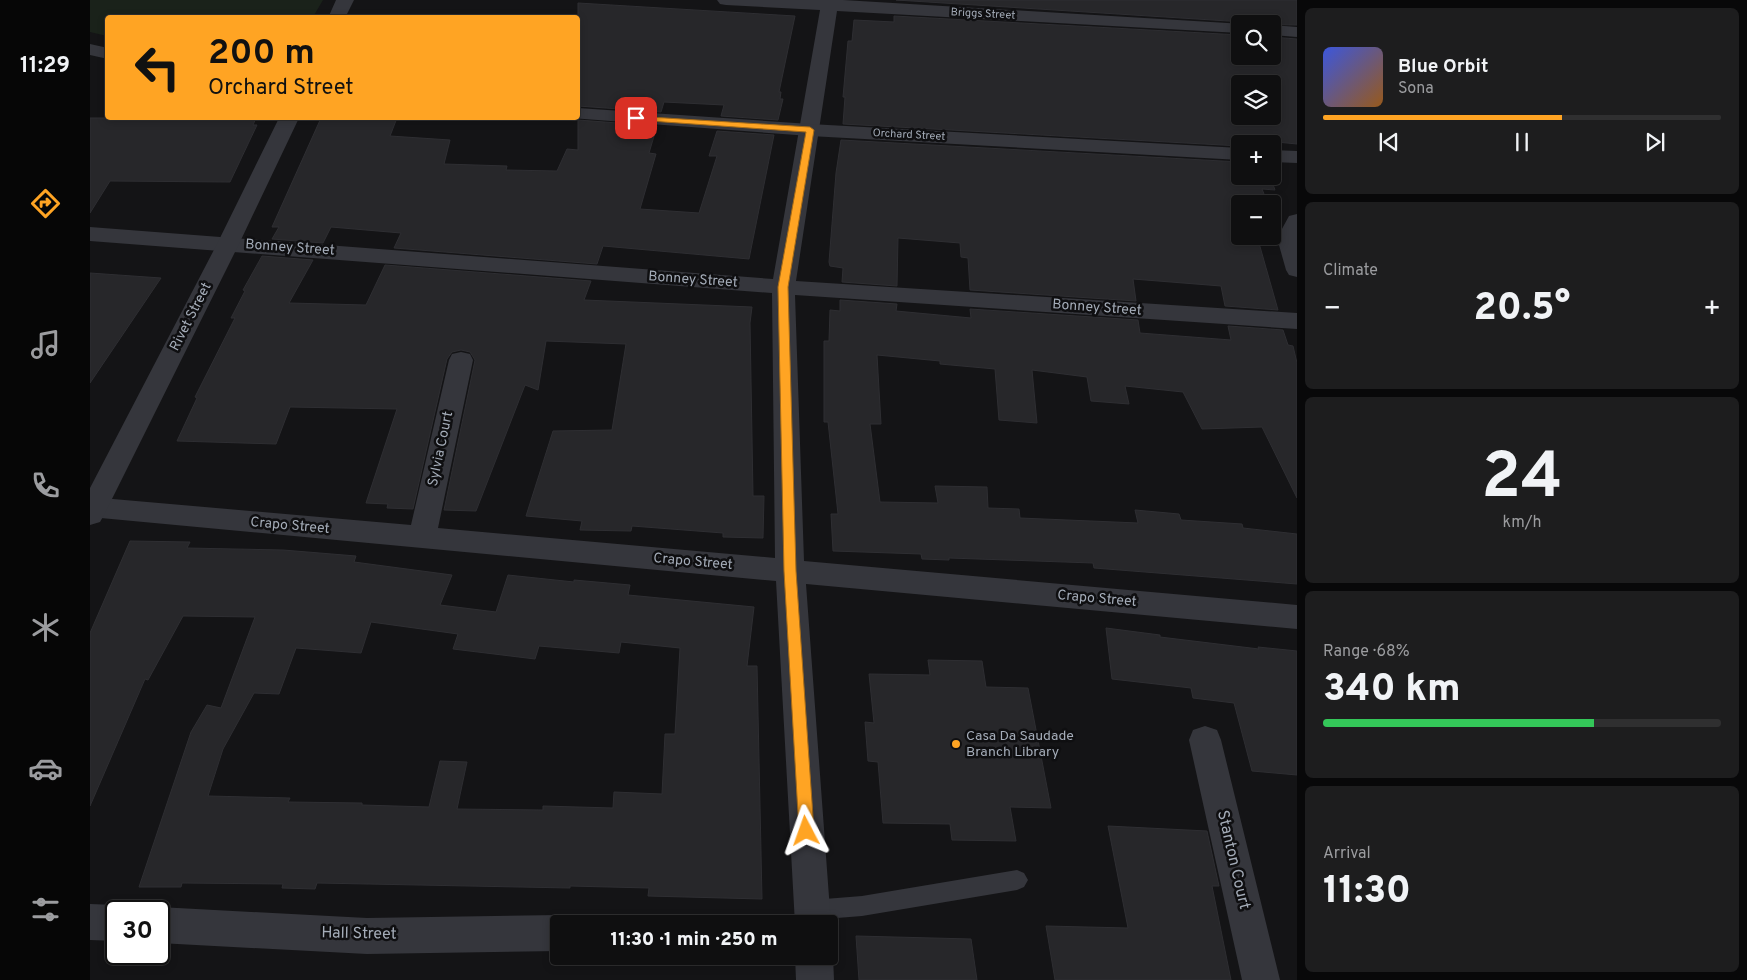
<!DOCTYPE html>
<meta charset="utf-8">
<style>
body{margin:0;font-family:Overpass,sans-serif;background:#1d1d1e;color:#f1f3f6;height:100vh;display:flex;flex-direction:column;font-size:19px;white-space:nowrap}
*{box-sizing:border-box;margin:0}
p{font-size:16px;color:#9b9c9f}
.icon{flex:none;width:28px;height:28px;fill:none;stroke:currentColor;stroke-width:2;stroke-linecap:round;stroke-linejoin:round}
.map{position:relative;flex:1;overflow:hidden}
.details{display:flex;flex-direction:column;gap:8px;padding:8px;background:#080809;width:450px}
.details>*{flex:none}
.banner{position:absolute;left:15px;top:15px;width:475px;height:105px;border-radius:5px;box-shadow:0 2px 8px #0003,0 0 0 1px #2f2f30;background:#ffa423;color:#111;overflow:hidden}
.tools{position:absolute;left:1141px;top:15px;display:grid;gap:10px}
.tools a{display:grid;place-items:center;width:50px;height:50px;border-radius:5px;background:#0f0f10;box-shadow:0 2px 8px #0003,0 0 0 1px #2f2f30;font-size:25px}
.speed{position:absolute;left:15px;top:900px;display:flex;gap:10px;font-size:25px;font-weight:700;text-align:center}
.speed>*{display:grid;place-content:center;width:65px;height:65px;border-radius:50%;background:#0f0f10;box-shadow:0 2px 8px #0003,0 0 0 1px #2f2f30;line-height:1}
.speed .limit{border:2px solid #111;border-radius:8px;background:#fff;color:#111}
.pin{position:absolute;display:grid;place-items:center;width:42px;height:42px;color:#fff;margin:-21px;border-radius:10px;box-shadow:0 2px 8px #0006}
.me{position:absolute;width:55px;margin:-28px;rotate:356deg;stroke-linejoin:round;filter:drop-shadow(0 0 4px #0008)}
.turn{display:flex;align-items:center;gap:18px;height:105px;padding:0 20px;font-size:22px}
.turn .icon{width:65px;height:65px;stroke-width:2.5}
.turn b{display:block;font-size:35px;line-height:42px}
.big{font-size:38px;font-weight:800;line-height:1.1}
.details .tile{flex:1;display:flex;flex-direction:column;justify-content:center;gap:8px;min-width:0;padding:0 18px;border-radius:8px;background:#1d1d1e}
.details .dial{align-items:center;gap:0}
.dial b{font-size:65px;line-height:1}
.song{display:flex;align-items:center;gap:15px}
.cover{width:60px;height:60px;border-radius:8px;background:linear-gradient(135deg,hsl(230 70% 55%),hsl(30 70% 35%))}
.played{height:5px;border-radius:2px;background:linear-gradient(90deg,#ffa423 60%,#2f2f30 60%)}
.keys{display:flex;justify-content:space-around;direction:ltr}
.heat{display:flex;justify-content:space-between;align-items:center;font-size:28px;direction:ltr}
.charge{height:8px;border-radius:4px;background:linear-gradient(90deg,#34c759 68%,#2f2f30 0)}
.trip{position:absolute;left:460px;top:915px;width:288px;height:50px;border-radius:5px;background:#0f0f10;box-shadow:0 2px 8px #0003,0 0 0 1px #2f2f30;font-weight:800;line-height:50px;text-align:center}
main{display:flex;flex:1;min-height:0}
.dock{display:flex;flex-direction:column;width:90px;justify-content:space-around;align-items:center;background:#060606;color:#9b9c9f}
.dock .icon{width:35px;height:35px}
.dock .on{color:#ffa423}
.dock b{font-size:22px;color:#f1f3f6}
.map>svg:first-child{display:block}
</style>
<main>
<nav class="dock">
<b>11:29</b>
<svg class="icon on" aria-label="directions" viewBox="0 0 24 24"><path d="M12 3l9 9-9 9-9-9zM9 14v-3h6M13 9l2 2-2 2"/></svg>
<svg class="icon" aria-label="music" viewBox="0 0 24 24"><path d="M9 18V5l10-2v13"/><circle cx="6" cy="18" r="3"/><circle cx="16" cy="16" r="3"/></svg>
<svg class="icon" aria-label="phone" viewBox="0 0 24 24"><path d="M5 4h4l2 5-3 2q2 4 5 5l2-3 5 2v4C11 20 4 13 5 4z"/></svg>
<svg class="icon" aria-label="climate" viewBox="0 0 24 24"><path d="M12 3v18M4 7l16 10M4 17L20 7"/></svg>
<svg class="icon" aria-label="car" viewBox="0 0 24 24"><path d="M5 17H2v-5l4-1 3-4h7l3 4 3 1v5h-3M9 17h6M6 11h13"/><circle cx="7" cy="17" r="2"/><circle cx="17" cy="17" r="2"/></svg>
<svg class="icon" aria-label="filters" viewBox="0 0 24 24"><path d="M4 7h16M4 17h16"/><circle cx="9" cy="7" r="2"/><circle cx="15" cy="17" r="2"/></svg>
</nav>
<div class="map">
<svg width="1207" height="980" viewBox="0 0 1207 980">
<rect width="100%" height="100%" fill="#141416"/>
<!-- green -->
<path fill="#1a221a" d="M 0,0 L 233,0 L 223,17 L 18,18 L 17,36 L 0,32 Z"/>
<!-- building -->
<path fill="#27272a" stroke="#2e2e32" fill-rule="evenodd" d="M 806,0 L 1207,0 L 1207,25 L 1156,24 L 1154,22 Z
M 488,3 L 705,16 L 689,92 L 691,92 L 690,99 L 693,99 L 688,120 L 631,116 L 634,105 L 574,102 L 571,112 L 488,106 Z
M 804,16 L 1150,35 L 1150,56 L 1182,56 L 1182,37 L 1207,39 L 1207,144 L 1166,140 L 1168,144 L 1150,144 L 1150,146 L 753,124 L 755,97 L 753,97 L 758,41 L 762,41 L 764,20 L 804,22 ZM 1150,84 L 1182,84 L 1182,116 L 1150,116 Z
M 0,118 L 166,118 L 163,125 L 167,125 L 140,182 L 20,181 L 0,213 Z
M 231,118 L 307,118 L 300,136 L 360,140 L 354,164 L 417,166 L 416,170 L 467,171 L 477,149 L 488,150 L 488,120 L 567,126 L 559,153 L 566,154 L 550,209 L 609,213 L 627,156 L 619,156 L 627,131 L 684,135 L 659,259 L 513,246 L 507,264 L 304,248 L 311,233 L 241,227 L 233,243 L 182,239 L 189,227 L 182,227 Z
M 751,140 L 1150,162 L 1150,176 L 1180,176 L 1185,190 L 1172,189 L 1178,204 L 1150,204 L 1150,236 L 1167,236 L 1188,310 L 1135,306 L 1131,286 L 1043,279 L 1046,301 L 880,290 L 878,258 L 871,257 L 870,243 L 808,238 L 807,286 L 752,282 L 753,268 L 740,266 L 739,262 L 746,173 Z
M 172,256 L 223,260 L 199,303 L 276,305 L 295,265 L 501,281 L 494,300 L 662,307 L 660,323 L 663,496 L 674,496 L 673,538 L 633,537 L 633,533 L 542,526 L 541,531 L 490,530 L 492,521 L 436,516 L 463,431 L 522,430 L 536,344 L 456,341 L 448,390 L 435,385 L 386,511 L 354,510 L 385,360 L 380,352 L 371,350 L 362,352 L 357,359 L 323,509 L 297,508 L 298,504 L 276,503 L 307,409 L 200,407 L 186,444 L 87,441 L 107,398 L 105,397 L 145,318 L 141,318 L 155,291 L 153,290 Z
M 0,273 L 71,278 L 0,383 Z
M 750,300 L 807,304 L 806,311 L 881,318 L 880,309 L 1048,320 L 1050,333 L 1141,340 L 1138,326 L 1193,330 L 1198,345 L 1203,346 L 1207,363 L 1207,498 L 1172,427 L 1112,429 L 1093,392 L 1035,386 L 1039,404 L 1001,401 L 997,377 L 942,370 L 947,423 L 909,420 L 905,369 L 850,364 L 850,361 L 787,355 L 791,424 L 780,424 L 790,502 L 848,503 L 845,486 L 897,487 L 898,508 L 929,509 L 930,518 L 1048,523 L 1045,510 L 1089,514 L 1091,520 L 1152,524 L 1153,528 L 1207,534 L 1207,584 L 1004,568 L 1003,563 L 859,558 L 859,560 L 832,559 L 831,554 L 743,551 L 741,514 L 748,514 L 738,422 L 734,422 L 734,341 L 739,341 L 740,310 L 750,311 Z
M 40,541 L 100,542 L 97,548 L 193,550 L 266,556 L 264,562 L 362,575 L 350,605 L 406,612 L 418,575 L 484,582 L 484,580 L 540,585 L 538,595 L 664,607 L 657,666 L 667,666 L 672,899 L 558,896 L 559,888 L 480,886 L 480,888 L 227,883 L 225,889 L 192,888 L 193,884 L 92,883 L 91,887 L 49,887 L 101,732 L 117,705 L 131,708 L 165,617 L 93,616 L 58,680 L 55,679 L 0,806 L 0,633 ZM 281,622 L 368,634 L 363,649 L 445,659 L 449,646 L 529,653 L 531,642 L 590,648 L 585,734 L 575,734 L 572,794 L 524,792 L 523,808 L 453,806 L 453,810 L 367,809 L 377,762 L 350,761 L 339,807 L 272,805 L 272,803 L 198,802 L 200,798 L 118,796 L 133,749 L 164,693 L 189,694 L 206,648 L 271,653 Z
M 1016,628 L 1070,635 L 1070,637 L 1169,649 L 1168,647 L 1207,651 L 1207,775 L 1162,771 L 1144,703 L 1103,698 L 1101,688 L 1022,679 Z
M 838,660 L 892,661 L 896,687 L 938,688 L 961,808 L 920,807 L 926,841 L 862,840 L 860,824 L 793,823 L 788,762 L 778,761 L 775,722 L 784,723 L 779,674 L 840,675 Z
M 1018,826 L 1117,831 L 1129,886 L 1122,886 L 1141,980 L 965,980 L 956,926 L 1038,928 Z
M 766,936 L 881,939 L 887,980 L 769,980 Z"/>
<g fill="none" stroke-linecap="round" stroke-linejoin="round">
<!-- service -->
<path fill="#35363c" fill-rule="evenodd" d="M 927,870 L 934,873 L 938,880 L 934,887 L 927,890 L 772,916 L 722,920 L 714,917 L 711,910 L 714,903 L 722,900 L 772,896 Z"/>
<!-- minor -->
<path fill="#35363c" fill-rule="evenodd" d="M 627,0 L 753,0 L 1154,24 L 1150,24 L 1150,33 L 747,11 L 706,281 L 1207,313 L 1207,329 L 705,295 L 714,561 L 1207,605 L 1207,629 L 716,584 L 741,924 L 739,930 L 739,924 L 705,924 L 686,581 L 0,517 L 0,497 L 321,525 L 359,360 L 362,354 L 371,352 L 380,354 L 383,360 L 348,528 L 685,558 L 682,293 L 0,241 L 0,227 L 683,279 L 730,10 L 636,5 L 630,4 Z
M 1182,25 L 1207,27 L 1207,37 L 1182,35 Z
M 1207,214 L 1207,277 L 1199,275 L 1196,270 L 1187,238 L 1199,216 Z
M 1115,726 L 1127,730 L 1131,740 L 1190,980 L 1152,980 L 1099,740 L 1103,730 Z
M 0,904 L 26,905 L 39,910 L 26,911 L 26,941 L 0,940 Z
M 69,907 L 277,918 L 469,915 L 482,920 L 484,924 L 469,924 L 469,951 L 277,954 L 69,943 L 69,911 L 59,911 Z
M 739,946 L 743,956 L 744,980 L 706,980 L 705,956 L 739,956 Z"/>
<!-- tertiary -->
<path fill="#35363c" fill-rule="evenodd" d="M 246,0 L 264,0 L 255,18 L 238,18 Z
M 0,44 L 18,48 L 18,59 L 0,55 Z
M 488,108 L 720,124 L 1150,148 L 1150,160 L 720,136 L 481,118 L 488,118 Z
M 189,118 L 209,118 L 149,244 L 14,515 L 10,522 L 0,525 L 0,488 L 127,244 Z
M 1182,150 L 1207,151 L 1207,163 L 1182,162 Z"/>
</g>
<!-- route -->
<path fill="#ffa423" stroke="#a66b17" d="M 543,116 L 720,127 L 724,130 L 698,287 L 706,571 L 724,831 L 722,835 L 716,837 L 711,835 L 709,831 L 694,571 L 688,287 L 716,132 L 546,120 L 543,120 Z"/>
<!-- markers -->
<circle fill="#ffa423" stroke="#0f0f11" stroke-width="2" cx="866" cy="744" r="5"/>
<g text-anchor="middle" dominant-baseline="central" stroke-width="5" stroke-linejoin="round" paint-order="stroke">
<!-- far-street labels -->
<g font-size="11" fill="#a4acb8" stroke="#0f0f11">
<text transform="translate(893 14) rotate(3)">Briggs Street</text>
<text transform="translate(819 135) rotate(3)">Orchard Street</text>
</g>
<!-- street labels -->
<g font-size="14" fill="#a4acb8" stroke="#0f0f11">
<text transform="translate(200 248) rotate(4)">Bonney Street</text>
<text transform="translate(603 280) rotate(4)">Bonney Street</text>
<text transform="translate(1007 308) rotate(4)">Bonney Street</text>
<text transform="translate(101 317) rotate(-63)">Rivet Street</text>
<text transform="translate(351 449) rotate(-78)">Sylvia Court</text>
<text transform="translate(200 526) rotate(5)">Crapo Street</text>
<text transform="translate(603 562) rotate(5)">Crapo Street</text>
<text transform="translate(1007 599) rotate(5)">Crapo Street</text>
</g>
<!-- poi labels -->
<g font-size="14" fill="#a4acb8" stroke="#0f0f11" text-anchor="start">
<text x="876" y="736">Casa Da Saudade<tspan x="876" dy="16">Branch Library</tspan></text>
</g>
<!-- near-street labels -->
<g font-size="16" fill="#a4acb8" stroke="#0f0f11">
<text transform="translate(1143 860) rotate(77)">Stanton Court</text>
<text transform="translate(269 934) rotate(1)">Hall Street</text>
</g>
</g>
</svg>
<div class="tools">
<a><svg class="icon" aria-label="search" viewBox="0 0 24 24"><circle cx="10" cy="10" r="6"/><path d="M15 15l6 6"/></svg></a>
<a><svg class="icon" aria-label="layers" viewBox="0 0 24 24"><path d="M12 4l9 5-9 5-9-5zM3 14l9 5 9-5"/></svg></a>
<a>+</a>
<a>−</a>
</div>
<div class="speed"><div class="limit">30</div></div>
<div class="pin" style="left:546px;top:118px;background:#d93025"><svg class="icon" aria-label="arrive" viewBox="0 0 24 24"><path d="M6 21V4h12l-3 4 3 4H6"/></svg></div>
<svg class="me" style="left:716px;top:831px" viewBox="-20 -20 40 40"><path d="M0-17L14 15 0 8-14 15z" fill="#ffa423" stroke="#fff" stroke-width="4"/></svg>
<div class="trip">11:30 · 1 min · 250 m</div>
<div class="banner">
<div class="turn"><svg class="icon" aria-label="left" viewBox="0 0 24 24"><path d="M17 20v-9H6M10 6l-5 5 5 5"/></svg><div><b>200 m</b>Orchard Street</div></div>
</div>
</div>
<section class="details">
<div class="tile">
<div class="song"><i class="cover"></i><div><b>Blue Orbit</b><p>Sona</p></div></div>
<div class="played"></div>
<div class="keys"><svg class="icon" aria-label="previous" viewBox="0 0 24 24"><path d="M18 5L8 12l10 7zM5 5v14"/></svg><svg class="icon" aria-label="pause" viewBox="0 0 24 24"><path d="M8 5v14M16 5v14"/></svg><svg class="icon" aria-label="next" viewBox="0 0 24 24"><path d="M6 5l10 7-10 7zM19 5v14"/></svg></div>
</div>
<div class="tile"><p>Climate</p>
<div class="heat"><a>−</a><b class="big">20.5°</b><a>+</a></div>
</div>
<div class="tile dial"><b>24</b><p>km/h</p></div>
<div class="tile"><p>Range · 68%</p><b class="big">340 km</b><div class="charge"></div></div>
<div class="tile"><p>Arrival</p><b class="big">11:30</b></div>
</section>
</main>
